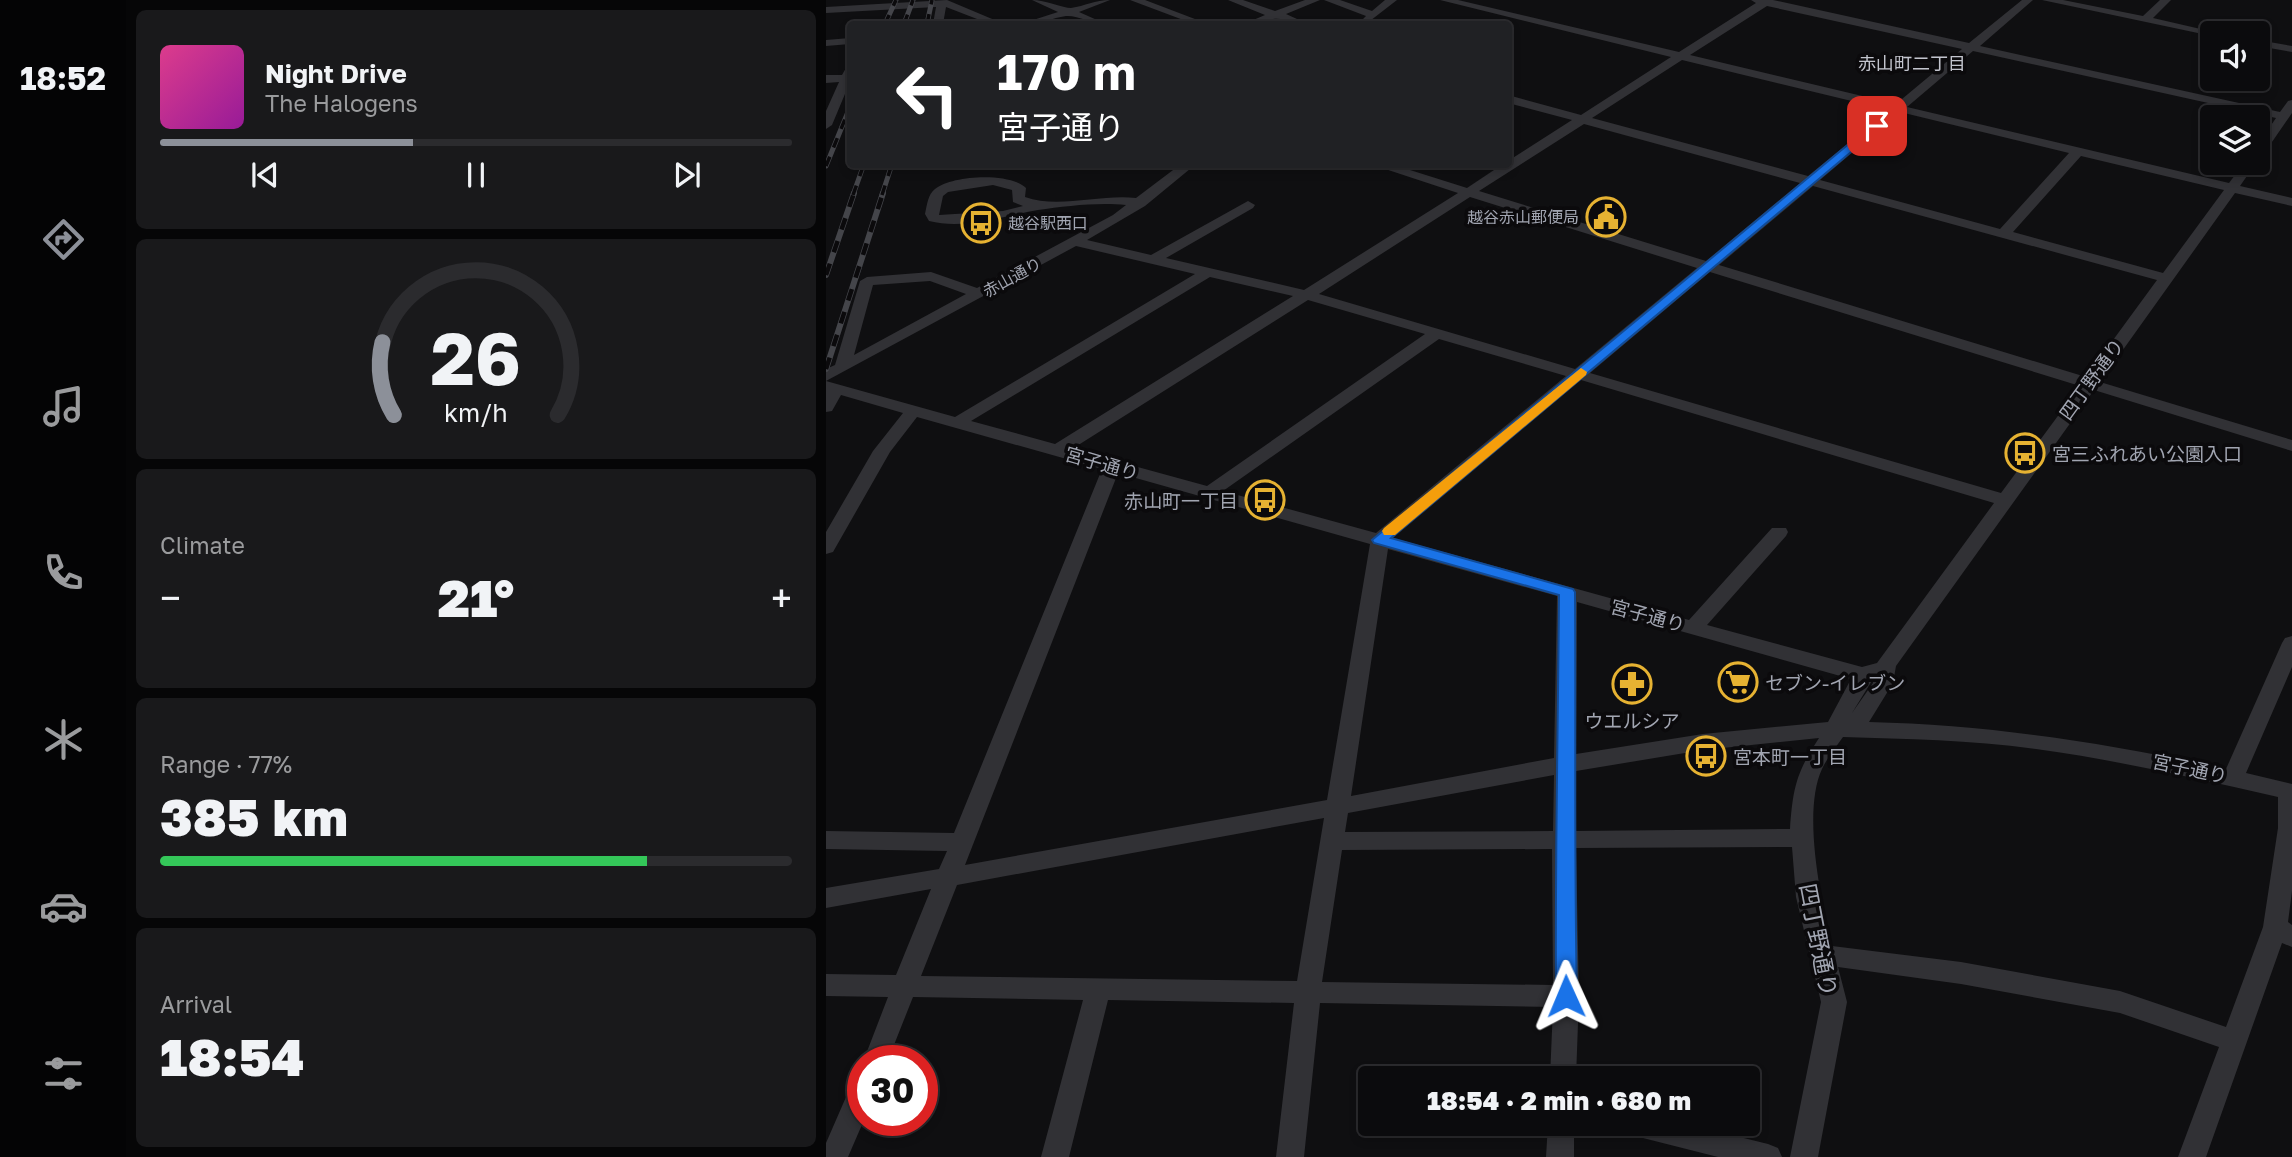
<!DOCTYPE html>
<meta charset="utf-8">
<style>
body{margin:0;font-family:"Golos Text","Noto Sans JP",sans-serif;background:#19191b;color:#f1f3f6;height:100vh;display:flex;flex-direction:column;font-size:26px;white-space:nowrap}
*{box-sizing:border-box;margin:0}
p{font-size:23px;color:#9a9b9d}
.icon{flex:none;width:38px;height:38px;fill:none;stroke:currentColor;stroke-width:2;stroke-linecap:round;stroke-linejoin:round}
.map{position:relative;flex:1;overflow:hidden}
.drawer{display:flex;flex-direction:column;gap:10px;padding:10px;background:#060607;width:700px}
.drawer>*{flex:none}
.banner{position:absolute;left:21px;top:21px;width:665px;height:147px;border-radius:7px;box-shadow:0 4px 10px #0003,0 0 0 2px #2b2b2e;background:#202124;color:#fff;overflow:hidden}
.buttons{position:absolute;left:1374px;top:21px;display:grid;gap:14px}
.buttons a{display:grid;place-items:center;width:70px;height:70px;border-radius:7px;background:#0b0b0d;box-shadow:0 4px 10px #0003,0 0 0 2px #2b2b2e;font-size:35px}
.speed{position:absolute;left:21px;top:1045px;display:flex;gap:14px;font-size:35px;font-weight:700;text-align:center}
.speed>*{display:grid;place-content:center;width:91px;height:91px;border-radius:50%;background:#0b0b0d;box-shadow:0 4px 10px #0003,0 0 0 2px #2b2b2e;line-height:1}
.speed .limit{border:10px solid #d22;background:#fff;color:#111}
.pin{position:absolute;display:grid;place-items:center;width:60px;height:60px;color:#fff;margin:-30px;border-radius:14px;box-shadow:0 4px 10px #0006}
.me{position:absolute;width:77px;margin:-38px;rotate:359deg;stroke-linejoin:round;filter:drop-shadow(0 0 5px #0008)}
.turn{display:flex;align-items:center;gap:24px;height:147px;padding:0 35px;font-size:32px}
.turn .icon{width:91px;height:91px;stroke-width:2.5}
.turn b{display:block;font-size:49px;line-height:60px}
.big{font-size:52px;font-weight:800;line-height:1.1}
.drawer .card{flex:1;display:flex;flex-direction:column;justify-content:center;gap:10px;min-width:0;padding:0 24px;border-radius:10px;background:#19191b}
.drawer .dial{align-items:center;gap:0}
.dial svg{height:182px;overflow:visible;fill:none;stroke:#2b2b2e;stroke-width:7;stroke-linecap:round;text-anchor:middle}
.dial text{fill:#f1f3f6;stroke:none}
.song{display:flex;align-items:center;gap:21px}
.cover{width:84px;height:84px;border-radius:10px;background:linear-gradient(135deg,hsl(330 70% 55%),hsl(300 70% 35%))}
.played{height:7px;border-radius:4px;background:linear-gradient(90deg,#8c9099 40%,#2b2b2e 40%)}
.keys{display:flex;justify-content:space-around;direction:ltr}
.heat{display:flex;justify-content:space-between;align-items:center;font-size:38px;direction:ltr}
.charge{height:10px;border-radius:5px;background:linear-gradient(90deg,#34c759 77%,#2b2b2e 0)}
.trip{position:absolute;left:532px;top:1066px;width:402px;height:70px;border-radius:7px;background:#0b0b0d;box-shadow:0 4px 10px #0003,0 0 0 2px #2b2b2e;font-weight:800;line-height:70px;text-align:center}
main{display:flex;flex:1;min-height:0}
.dock{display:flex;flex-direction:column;width:126px;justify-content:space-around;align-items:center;background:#040405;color:#9a9b9d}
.dock .icon{width:49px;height:49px}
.dock .current{color:#8c9099}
.dock b{font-size:32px;color:#f1f3f6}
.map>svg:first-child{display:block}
</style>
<main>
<nav class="dock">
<b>18:52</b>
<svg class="icon current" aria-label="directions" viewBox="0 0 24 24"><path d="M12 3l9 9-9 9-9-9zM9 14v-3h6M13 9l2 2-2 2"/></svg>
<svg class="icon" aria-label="music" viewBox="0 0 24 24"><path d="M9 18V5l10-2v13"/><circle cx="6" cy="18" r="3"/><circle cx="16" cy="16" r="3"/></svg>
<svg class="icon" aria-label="phone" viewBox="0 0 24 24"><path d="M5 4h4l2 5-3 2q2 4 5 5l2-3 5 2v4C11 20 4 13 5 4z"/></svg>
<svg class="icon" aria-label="climate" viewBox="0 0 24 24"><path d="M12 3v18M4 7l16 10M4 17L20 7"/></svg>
<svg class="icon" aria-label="car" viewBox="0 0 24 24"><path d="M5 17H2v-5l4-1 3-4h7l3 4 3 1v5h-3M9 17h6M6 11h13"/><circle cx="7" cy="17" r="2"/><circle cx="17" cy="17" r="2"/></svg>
<svg class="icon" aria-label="filters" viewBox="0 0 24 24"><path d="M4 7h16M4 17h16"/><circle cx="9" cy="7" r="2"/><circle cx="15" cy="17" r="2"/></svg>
</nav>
<section class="drawer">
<div class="card">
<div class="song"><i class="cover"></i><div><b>Night Drive</b><p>The Halogens</p></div></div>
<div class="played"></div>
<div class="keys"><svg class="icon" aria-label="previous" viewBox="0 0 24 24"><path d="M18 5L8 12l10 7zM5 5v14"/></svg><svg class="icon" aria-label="pause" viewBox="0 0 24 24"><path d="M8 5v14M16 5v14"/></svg><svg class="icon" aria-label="next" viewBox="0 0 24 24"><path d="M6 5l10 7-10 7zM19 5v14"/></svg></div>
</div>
<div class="card dial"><svg viewBox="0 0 100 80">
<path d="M14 69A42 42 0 1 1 86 69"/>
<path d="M14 69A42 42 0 0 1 9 37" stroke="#8c9099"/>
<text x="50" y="56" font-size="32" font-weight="700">26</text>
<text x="50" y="72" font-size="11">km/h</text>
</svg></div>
<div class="card"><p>Climate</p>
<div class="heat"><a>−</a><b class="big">21°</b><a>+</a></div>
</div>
<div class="card"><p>Range · 77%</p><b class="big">385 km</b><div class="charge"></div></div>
<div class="card"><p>Arrival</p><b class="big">18:54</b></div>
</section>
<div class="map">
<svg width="1466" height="1157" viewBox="0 0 1466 1157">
<rect width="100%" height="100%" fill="#0f0f11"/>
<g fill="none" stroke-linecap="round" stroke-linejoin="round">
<!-- minor -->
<path fill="#313135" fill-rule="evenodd" d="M 121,0 L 178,24 L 164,24 L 120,7 L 117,24 L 107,24 L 110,7 L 0,13 L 0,7 Z
M 206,0 C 219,0 237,8 245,8 C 259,6 269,0 284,0 L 253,12 L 280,24 C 266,24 251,15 240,16 C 226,18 215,24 200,24 L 201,22 L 232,12 Z
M 304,0 L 319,0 L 382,24 L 368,24 Z
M 402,0 L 417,0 L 449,11 L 479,0 L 494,0 L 460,14 L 482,24 C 471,24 457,17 447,19 C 437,21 429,24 418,24 L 439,15 Z
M 498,0 L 514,0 L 546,11 L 559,0 L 571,0 L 540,24 L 535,21 L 540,16 Z
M 614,0 L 632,0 L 853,52 L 930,3 L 925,0 L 947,0 L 1143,43 L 1196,0 L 1207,0 L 1154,46 L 1454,112 L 1462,101 L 1466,100 L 1466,113 L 1437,155 L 1432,156 L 1432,144 L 1450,118 L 1147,51 L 1081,107 L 1403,183 L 1418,163 L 1430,163 L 1414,186 L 1466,198 L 1466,206 L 1409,193 L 1274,382 L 1466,440 L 1466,451 L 1268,390 L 1070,666 L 1067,683 L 1043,722 C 1165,725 1282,743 1400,769 L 1456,643 L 1459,638 L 1466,636 L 1466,667 L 1420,773 L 1466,784 L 1466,891 L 1462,922 L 1466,925 L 1466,947 L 1456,943 L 1380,1157 L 1352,1157 L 1393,1047 L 1294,1013 L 1135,984 L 1012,967 L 1021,1002 L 992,1157 L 964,1157 L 995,1002 L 970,897 L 966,847 L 750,848 L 753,996 L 750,1078 L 724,1078 L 727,1007 L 494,1003 L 478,1157 L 450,1157 L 468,1003 L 282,1000 L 243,1157 L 215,1157 L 257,1000 L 87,997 L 62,1060 L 37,1062 L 62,997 L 0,996 L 0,974 L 70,975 L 105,889 L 0,908 L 0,888 L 113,869 L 121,851 L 0,849 L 0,831 L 128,833 L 276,469 L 91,417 L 64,452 L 7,552 L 0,554 L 0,532 L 47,451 L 77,413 L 15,395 L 6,411 L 0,412 L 0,381 L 129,417 L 369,274 L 250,246 L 0,381 L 0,369 L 9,365 L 34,281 L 41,277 L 105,272 L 151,288 L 287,215 L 300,205 C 273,202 239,206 212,210 C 176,216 139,230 103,221 L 99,214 C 101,205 102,194 109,189 C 126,175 184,172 200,188 L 199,197 C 232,209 274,194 310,198 L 355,164 L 370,164 L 319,206 L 261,240 L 325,255 L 422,201 L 429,205 L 427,208 L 340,258 L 478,290 L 632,193 L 544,164 L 565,164 L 641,188 L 677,164 L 682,164 L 682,161 L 746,120 L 682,103 L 682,95 L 755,115 L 845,57 ZM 941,6 L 1136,49 L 1070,104 L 864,55 ZM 856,60 L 1063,110 L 982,176 L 766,118 ZM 1074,112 L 1243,153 L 1174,229 L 994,180 ZM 758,124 L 974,183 L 880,261 L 653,191 ZM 1255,156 L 1398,190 L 1337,273 L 1187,232 ZM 167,185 L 186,190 L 187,202 L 197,206 L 177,211 L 113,215 L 117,196 L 122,192 ZM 987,186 L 1331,280 L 1260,377 L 893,265 ZM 644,197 L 871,268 L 749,369 L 493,294 ZM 884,272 L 1254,386 L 1175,493 L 764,373 ZM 384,277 L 467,296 L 229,444 L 145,421 ZM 104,281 L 140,294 L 28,355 L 47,285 ZM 482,300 L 599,334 L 381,486 L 246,449 ZM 613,339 L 740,376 L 550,533 L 397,491 ZM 755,380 L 1168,503 L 1051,663 L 1036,667 L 881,625 L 960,536 L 962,532 L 960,528 L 946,528 L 863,620 L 567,538 ZM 292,473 L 544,544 L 501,800 L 139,865 ZM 562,549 L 731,596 L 728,758 L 525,796 ZM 751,602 L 1025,679 L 1002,722 L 877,734 L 750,754 ZM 1047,679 L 1047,683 L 1026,713 ZM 1017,737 C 1081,739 1146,740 1210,749 C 1291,760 1372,779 1452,797 L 1452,828 L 1437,927 L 1400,1027 L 1294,991 L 1135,962 L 1006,946 C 995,900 976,812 996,769 C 1001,758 1010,747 1017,737 ZM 993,738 C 970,773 967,788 964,829 L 750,831 L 750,771 L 877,750 ZM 728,775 L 727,831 L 519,832 L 522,813 ZM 498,818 L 471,981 L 95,976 L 131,885 ZM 726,849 L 727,985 L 496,982 L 516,850 Z
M 1216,0 L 1237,0 L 1317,16 L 1334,0 L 1345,0 L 1327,18 L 1392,33 L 1386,33 L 1386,36 Z
M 24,38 L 24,44 L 0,46 L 0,40 Z
M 1432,40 L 1466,46 L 1466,52 L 1432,46 Z
M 24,67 L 24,82 L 6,125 L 0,129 L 0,111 L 13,82 L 0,83 L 0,75 L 16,75 L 20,68 Z
M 37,1078 L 38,1120 L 22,1157 L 0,1157 L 0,1143 L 27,1081 Z
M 722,1124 L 748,1124 L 748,1157 L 720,1157 Z
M 799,1124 L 861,1124 L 942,1144 L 952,1148 L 956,1157 L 892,1157 L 813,1137 L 803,1133 Z"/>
<!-- rail-far1 casing -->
<g stroke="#44454a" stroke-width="5">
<path id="rail-far1" d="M 59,24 L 70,0
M 78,24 L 87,0
M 101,24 L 106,0
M 0,166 L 24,107
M 27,195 L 38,164
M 56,195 L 66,164"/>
</g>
<!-- rail casing -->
<g stroke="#44454a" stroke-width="6">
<path id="rail" d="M 0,275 L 28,193
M 0,369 L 57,193"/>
</g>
<!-- rail-far1 -->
<use href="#rail-far1" stroke="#0b0a0c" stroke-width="3.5" stroke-dasharray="10" stroke-linecap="butt"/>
<!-- rail -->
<use href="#rail" stroke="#0b0a0c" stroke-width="4.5" stroke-dasharray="12" stroke-linecap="butt"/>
</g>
<!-- route -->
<path fill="#1a73e8" stroke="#114b97" stroke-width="2" d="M 1048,123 L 1056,126 L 565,538 L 747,589 L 749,592 C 750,727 748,862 751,996 L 748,1003 L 740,1005 L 733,1003 L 730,996 C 729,863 732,729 733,595 L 548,543 L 546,540 Z"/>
<!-- slow -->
<path fill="#f59e0b" d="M 755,368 L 761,372 L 760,375 L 569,535 L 558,535 L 556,531 L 558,528 Z"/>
<!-- icons -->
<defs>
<g id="civic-ring" transform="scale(2.0125)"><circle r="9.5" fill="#0b0a0c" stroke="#e6b232" stroke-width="1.5"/><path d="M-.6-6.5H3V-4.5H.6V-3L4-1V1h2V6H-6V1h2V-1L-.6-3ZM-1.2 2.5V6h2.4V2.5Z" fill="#e6b232"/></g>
<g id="bus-ring" transform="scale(2.0125)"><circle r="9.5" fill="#0b0a0c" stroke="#e6b232" stroke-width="1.5"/><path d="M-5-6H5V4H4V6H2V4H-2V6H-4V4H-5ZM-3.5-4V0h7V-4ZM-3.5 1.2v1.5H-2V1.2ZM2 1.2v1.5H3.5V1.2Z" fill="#e6b232"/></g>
<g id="supermarket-ring" transform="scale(2.0125)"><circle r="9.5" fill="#0b0a0c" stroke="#e6b232" stroke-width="1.5"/><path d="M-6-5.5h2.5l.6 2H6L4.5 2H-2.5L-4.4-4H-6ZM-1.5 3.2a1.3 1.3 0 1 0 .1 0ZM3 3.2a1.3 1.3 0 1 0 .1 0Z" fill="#e6b232"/></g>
<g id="pharmacy-ring" transform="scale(2.0125)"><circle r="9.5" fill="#0b0a0c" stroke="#e6b232" stroke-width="1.5"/><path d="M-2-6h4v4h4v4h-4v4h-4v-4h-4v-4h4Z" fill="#e6b232"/></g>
</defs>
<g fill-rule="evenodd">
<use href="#civic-ring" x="780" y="217"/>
<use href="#bus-ring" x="155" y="223"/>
<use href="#bus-ring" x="1199" y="453"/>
<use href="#bus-ring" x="439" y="500"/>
<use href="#supermarket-ring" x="912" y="682"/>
<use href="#pharmacy-ring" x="806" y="684"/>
<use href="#bus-ring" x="880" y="756"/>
</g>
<g text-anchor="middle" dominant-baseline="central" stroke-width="7" stroke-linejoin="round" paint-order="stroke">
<!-- far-poi labels -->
<g font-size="16" fill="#a1a5b1" stroke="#0b0a0c" text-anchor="end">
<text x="753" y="217">越谷赤山郵便局</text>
<text x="182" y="223" text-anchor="start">越谷駅西口</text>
</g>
<!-- far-street labels -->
<g font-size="16" fill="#a1a5b1" stroke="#0b0a0c">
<text transform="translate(186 277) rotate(-29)">赤山通り</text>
</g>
<!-- far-neighbourhood labels -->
<g font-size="18" fill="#c2c4cd" stroke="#0b0a0c">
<text x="1086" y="63">赤山町二丁目</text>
</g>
<!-- street labels -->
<g font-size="19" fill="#a1a5b1" stroke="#0b0a0c">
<text transform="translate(1265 379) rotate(-54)">四丁野通り</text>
<text transform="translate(276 463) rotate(16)">宮子通り</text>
<text transform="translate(822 615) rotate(15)">宮子通り</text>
<text transform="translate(1364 768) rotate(12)">宮子通り</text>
</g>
<!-- poi labels -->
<g font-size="19" fill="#a1a5b1" stroke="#0b0a0c" text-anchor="start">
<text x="1226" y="453">宮三ふれあい公園入口</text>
<text x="412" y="500" text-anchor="end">赤山町一丁目</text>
<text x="939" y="682">セブン-イレブン</text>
<text x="806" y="720" text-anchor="middle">ウエルシア</text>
<text x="907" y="756">宮本町一丁目</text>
</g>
<!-- near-street labels -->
<g font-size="23" fill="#a1a5b1" stroke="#0b0a0c">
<text transform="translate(993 940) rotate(79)">四丁野通り</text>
</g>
</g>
</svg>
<div class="buttons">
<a><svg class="icon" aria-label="sound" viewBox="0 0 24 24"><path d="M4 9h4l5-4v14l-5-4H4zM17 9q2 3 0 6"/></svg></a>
<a><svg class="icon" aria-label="layers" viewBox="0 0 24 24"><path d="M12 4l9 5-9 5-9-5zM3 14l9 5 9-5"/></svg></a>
</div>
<div class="speed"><div class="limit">30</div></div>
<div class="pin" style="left:1051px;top:126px;background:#d93025"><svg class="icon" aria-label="arrive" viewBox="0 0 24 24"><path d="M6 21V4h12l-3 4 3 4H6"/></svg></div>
<svg class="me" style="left:740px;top:996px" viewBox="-20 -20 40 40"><path d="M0-17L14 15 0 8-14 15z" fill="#1a73e8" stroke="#fff" stroke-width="4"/></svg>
<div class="trip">18:54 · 2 min · 680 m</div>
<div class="banner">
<div class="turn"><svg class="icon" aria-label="left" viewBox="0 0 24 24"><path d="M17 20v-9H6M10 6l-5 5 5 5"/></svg><div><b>170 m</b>宮子通り</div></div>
</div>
</div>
</main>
